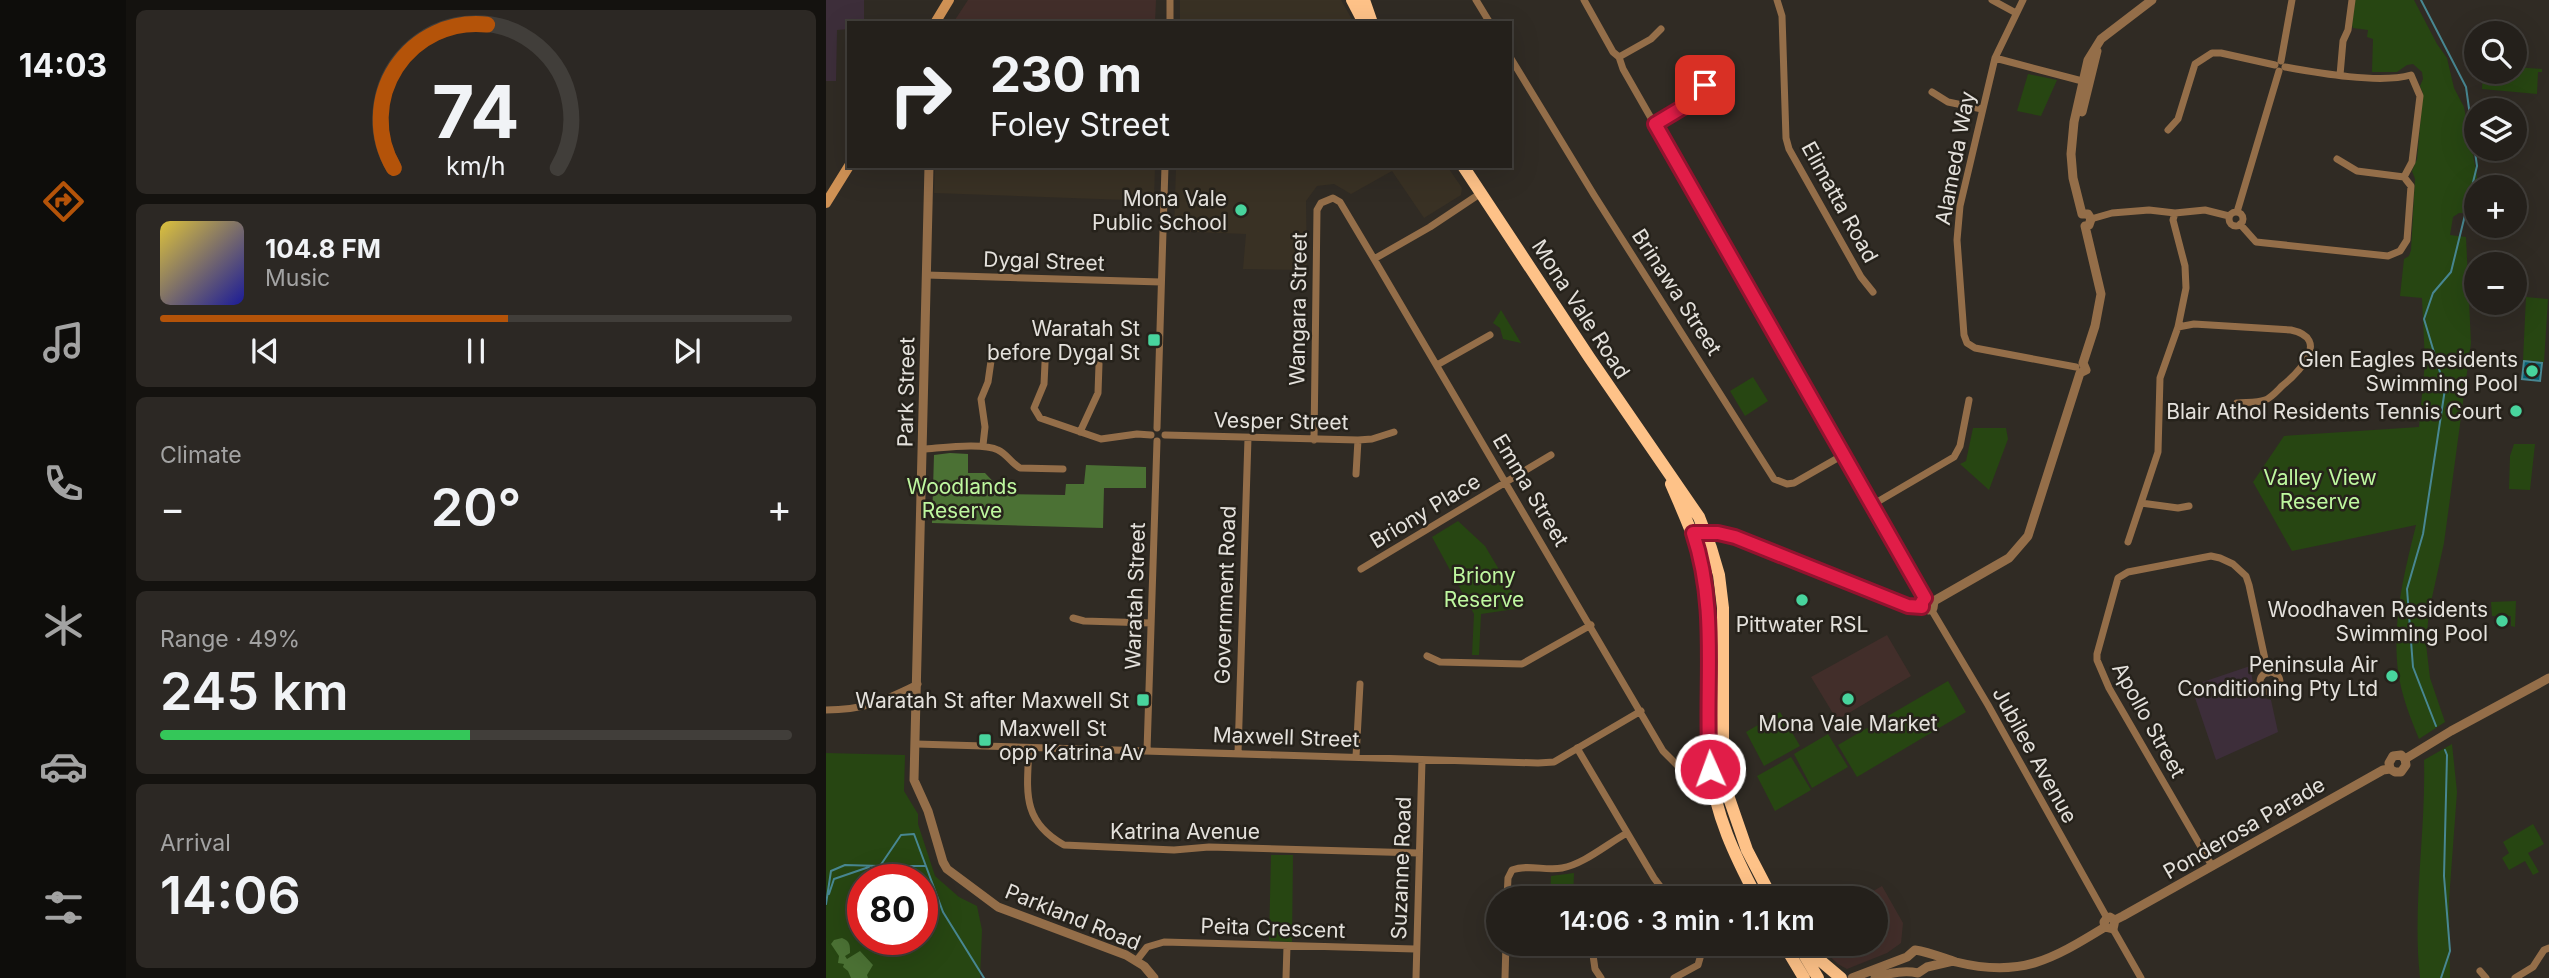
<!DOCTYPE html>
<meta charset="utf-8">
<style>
body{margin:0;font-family:Inter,sans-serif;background:#2c2824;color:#f1f3f6;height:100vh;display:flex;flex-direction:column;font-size:26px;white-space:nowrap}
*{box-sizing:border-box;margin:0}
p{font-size:23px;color:#a3a3a3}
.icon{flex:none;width:38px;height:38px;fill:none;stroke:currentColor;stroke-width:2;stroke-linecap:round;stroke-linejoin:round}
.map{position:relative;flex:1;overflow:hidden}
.drawer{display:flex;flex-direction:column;gap:10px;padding:10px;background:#14120f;width:700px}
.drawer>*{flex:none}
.guide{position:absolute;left:21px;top:21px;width:665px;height:147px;border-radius:0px;box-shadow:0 7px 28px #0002,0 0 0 2px #413e3a;background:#24201b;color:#f1f3f6;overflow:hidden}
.tools{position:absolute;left:1638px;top:21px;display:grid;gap:14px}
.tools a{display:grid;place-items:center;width:63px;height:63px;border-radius:50%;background:#24201b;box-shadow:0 7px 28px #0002,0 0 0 2px #413e3a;font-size:35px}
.speed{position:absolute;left:21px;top:864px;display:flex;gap:14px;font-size:35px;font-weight:700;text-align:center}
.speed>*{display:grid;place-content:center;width:91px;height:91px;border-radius:50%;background:#24201b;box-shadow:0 7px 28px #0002,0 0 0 2px #413e3a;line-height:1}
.speed .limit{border:10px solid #d22;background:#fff;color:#111}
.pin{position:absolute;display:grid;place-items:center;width:60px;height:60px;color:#fff;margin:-30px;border-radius:14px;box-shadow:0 4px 10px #0006}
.me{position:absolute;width:77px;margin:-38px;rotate:358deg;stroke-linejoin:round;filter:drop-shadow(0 0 5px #0008)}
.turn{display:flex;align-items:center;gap:24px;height:147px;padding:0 28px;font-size:32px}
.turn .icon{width:91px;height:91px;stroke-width:2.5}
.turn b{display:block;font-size:49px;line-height:60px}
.big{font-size:52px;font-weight:600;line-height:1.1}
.drawer .widget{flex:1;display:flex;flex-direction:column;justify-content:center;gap:10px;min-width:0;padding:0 24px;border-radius:10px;background:#2c2824}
.drawer .dial{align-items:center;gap:0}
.dial svg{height:182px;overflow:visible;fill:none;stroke:#413e3a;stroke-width:7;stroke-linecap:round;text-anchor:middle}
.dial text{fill:#f1f3f6;stroke:none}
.song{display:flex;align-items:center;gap:21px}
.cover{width:84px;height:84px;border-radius:10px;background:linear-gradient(135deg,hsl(50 70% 55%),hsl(240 70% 35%))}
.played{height:7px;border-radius:4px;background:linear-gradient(90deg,#b45309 55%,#413e3a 55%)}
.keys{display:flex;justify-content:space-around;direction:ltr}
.heat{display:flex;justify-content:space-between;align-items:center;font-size:38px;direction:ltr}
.charge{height:10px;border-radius:5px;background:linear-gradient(90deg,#34c759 49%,#413e3a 0)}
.trip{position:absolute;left:660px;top:886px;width:402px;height:70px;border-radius:35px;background:#24201b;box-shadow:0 7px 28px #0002,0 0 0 2px #413e3a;font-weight:600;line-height:70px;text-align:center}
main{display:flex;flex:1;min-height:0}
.tabs{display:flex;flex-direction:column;width:126px;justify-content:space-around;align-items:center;background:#0e0d0b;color:#a3a3a3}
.tabs .icon{width:49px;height:49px}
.tabs .active{color:#b45309}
.tabs b{font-size:32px;color:#f1f3f6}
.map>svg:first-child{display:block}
</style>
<main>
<nav class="tabs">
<b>14:03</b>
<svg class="icon active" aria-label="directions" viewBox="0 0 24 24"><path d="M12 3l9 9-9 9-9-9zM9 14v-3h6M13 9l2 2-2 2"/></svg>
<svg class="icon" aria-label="music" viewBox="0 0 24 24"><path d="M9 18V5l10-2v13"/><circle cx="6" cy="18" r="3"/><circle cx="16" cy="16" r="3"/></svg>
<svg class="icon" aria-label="phone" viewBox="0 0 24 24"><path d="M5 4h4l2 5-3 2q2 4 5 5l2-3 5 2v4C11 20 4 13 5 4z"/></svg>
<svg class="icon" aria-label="climate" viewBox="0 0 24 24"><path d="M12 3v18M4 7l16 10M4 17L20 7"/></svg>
<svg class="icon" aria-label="car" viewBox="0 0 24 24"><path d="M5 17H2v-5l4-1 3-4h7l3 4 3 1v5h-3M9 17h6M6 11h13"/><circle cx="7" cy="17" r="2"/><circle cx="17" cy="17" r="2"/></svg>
<svg class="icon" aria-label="filters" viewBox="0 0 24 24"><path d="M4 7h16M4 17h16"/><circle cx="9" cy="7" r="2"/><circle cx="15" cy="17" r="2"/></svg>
</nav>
<section class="drawer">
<div class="widget dial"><svg viewBox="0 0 100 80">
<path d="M14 69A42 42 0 1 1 86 69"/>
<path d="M14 69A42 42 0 0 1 55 6" stroke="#b45309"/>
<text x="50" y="56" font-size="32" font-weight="700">74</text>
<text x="50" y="72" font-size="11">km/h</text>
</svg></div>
<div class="widget">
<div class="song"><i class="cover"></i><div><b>104.8 FM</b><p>Music</p></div></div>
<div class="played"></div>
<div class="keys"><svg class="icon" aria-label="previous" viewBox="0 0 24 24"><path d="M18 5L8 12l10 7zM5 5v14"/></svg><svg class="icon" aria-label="pause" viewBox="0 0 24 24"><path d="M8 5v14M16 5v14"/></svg><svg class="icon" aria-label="next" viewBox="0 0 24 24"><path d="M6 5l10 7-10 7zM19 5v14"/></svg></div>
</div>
<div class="widget"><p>Climate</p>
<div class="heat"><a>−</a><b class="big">20°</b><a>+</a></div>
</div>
<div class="widget"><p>Range · 49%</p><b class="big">245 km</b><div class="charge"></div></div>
<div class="widget"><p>Arrival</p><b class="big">14:06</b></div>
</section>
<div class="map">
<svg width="1723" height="978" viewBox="0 0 1723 978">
<rect width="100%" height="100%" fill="#302b24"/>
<!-- commercial -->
<path fill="#422e2a" d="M 142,0 L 330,0 L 329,23 L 127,23 Z
M 1061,635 L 1085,676 L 1011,720 L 985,677 Z
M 1056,886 L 1077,923 L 1075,943 L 1061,953 L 1021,969 L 1012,964 L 990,943 L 1050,943 L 1050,898 L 1035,898 Z"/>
<!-- industrial -->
<path fill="#3d2e3a" d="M 0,0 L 38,0 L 38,23 L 23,23 L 23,29 L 11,30 L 10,81 L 0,81 Z
M 1424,666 L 1427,683 L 1425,683 L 1425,688 L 1434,697 L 1445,700 L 1452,732 L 1390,760 L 1365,686 Z"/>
<!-- built -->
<path fill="#393124" d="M 354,0 L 515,0 L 528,23 L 354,23 Z
M 109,166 L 329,166 L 328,201 L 108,193 Z
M 350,166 L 621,166 L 636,188 L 635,195 L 598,218 L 566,171 L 525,194 L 508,184 L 491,186 L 480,201 L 481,270 L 417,269 L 420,234 L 348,231 Z"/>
<!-- green -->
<path fill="#274612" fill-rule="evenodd" d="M 1529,0 L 1588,0 L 1611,44 L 1621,58 L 1628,88 L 1638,107 L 1651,176 L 1649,202 L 1644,213 L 1633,213 L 1627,217 L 1624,235 L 1640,237 L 1645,343 L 1618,543 L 1603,611 L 1600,644 L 1604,678 L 1619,722 L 1593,739 C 1584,717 1575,694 1572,671 C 1566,621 1578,573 1590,525 L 1466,551 L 1427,482 L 1458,436 L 1593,427 L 1599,362 L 1596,298 L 1574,296 L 1578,259 L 1583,256 L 1585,250 L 1589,179 L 1586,171 L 1591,159 L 1597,93 L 1594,86 L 1597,79 L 1596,72 L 1587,64 L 1581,65 L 1571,72 L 1546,72 L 1547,39 L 1541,37 L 1542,30 L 1527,28 L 1526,25 Z
M 1689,67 L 1716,69 L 1716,72 L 1712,72 L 1711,94 L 1656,89 L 1657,72 L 1689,72 Z
M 1202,74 L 1231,80 L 1215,116 L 1191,111 Z
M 1700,297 L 1722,299 L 1718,362 L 1697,360 Z
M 675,310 L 695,343 L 677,339 L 674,328 L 667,323 Z
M 927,377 L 942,401 L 919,416 L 904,391 Z
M 1147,428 L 1180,428 L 1182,439 L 1163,490 L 1134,464 L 1140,461 Z
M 1688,444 L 1709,444 L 1704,490 L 1683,489 L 1684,456 Z
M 632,521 L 659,546 L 696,608 L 655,614 L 653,655 L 646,655 L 648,614 L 606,537 Z
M 1690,601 L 1689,627 L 1685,626 L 1685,616 L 1666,616 L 1665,602 Z
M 1122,681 L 1140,712 L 1031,777 L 1012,745 Z
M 954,712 L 974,746 L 938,766 L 920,732 Z
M 1002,734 L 1022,767 L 986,788 L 968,754 Z
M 1626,744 L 1631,792 L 1623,900 L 1624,978 L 1594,978 C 1586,906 1600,833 1598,760 Z
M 0,753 L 79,755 L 78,791 L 92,814 L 92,824 L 109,876 L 133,897 L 151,906 L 156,930 L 154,978 L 0,978 ZM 37,880 L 96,880 L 96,940 L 37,940 Z
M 965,757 L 985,790 L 949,811 L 931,776 Z
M 1707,824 L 1718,844 L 1702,853 L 1713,872 L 1707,875 L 1699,861 L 1683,870 L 1676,858 L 1683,853 L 1677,842 Z
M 445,855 L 467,855 L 466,942 L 443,941 Z
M 748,873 L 747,898 L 724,898 L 725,876 Z"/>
<!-- forest -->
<path fill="#4b7134" d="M 124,453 L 142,454 L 142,473 L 159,473 L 179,494 L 239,495 L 240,484 L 258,484 L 260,465 L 320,467 L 320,488 L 278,488 L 277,528 L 106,523 L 108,455 Z
M 16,938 C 24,941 24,945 24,953 L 19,956 L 21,959 L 34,951 L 47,965 L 41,975 L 42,978 L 25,978 L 22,971 L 17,967 L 18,964 L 12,963 L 13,956 L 5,944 L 8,940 Z"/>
<!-- water -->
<path fill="#056172" stroke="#488792" stroke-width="2" d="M 1698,361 L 1716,363 L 1714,381 L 1696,379 Z"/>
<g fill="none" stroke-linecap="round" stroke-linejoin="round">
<!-- stream -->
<path stroke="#488792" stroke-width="2" d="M 1595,0 L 1640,87 L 1651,166 L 1625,272 L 1607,293 L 1598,319 L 1619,389 L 1597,534 L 1581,589 L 1587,667 L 1610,726
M 56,866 L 99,866
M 3,894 L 8,879 L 43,867
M 0,904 L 5,871 L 19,865 L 54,866 L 75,835 L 88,834 L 117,912 L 158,978
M 1615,978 L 1624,951 L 1618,876 L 1621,755 L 1619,750"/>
<!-- minor -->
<path stroke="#946e49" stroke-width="7" d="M 650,0 L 664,23
M 758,0 L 787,52 L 793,57 L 797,69 L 1099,598
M 951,0 L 956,16 L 960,138 L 963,149 L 1035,277 L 1047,292
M 1166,0 L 1190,13
M 1197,0 L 1169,58 L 1134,206 L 1131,240 L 1138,335 L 1141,343 L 1149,348 L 1250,367
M 344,23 L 344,0
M 684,57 L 768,195 L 948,479 L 961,484 L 968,483 L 1017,455
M 793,57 L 825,39 L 835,29
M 1169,58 L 1260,82
M 1455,61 L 1466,0
M 1459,67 C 1492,73 1554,84 1585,75 L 1594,96 L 1586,162 L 1578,177
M 1514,75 L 1517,41 L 1522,30 L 1526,0
M 1106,92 L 1122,102 L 1156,109
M 829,124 L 864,103 L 879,85
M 1342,130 L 1352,119 L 1369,64 L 1386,53 L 1395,53 L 1449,65
M 1411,212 L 1453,71
M1403 219a7 7 0 1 1 14 0a7 7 0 1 1-14 0Z
M 1265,219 L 1286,213 L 1323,210 L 1349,213 L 1379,210 L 1403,216
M 1414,224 L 1430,242 L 1562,256 L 1574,251 L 1581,240 L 1585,186 L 1578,177 L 1531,171 L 1511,159
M 548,259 L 604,227 L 655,193
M 100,275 L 335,282
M 1352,327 L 1368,324 L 1465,330 C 1506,339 1472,373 1456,386 C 1451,391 1445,398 1439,400 C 1431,403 1419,402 1411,403
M 219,363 L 218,384 L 208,408 L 214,418 L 275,439 L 311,434 L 325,435
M 611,365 L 664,335
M 331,428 L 339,166
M 254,432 L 272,393 L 273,364
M 339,435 L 532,440 L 546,439 L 568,432
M 488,440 L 491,210 L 495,203 L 507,198 L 514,202 L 548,259 L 837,751 L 852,766 L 884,769
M 157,445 L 159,427 L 155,399 L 162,382 L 165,361
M 97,449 C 115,448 157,442 172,450 C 181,454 185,463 194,468 L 237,469
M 530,474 L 532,440
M 1315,503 L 1352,508 L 1363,506
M 1046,505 L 1128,457 L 1134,446 L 1143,400
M 1302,542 L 1332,452 L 1334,378 L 1352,327 L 1360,288 L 1359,266 L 1347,220 L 1349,213
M 535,569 L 725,455
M 1105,609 L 1162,705 L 1281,918
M 247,618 L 258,621 L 325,623
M 601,656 L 614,662 L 696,664 L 765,625
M1434 682a10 10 0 1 1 20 0a10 10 0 1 1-20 0Z
M 0,710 C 41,710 56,701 92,684
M 90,744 L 712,763 L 728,762 L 815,711
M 203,748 C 201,791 195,821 238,845 L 348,850 L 383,847 L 593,853
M 751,748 L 828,878 L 843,898
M 321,751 L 331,441
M 412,753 L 422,438
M 530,757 L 534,684
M 1386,866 L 1283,688 L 1271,660 L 1271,654 L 1292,578 L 1302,572 L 1385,556 L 1394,558 L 1407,564 L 1420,576 L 1423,585 L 1442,673
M 681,898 L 682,878 L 686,870 C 702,864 719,871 736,868 C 758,864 781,844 801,833
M 1287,929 L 1315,978
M 767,955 L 769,969 L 775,978
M 311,960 L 321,947 L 338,942 L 589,949
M 1654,971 L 1660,978
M 460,978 L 461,946
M 590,978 L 596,760
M 679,978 L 680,943
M 848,978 L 872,965 L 876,951 L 871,943
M 1689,978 L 1707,967 L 1718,950 L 1723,948"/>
<!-- tertiary -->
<path stroke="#946e49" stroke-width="9" d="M 1256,112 L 1271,51
M 103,166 L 88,780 L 102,811 L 117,862 L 121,869 L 172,907 L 300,955 L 318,966 L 328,978
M 1256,214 L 1247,178 L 1245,154 L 1248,122 L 1262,60 L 1275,39 L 1326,0
M 1256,214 L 1262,214 L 1265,219 L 1263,225 L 1259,226
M 1257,363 L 1269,326 L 1275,294 L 1259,226
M 877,533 L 893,533 L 909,537 L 1082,606 L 1096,607 L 1103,610 L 1107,608 L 1108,601
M 1108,601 L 1183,558 L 1202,536 L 1254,373 L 1260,370 L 1257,363
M 1579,759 L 1625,731 L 1723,678
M 1564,769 L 1563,763 L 1567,756 L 1575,755 L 1579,759
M 1279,927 L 1278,922 L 1281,918 L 1284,917 L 1289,920 L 1297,916 L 1557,770 L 1564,769 L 1569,772 L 1575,772 L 1580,765 L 1579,759
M 1026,978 L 1081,957 L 1089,950 C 1103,952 1117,958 1130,962 C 1195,978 1225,960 1279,927 L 1287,929 L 1289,920
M 1049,978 C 1063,973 1078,970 1092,973 L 1101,967 L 1127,961"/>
<!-- secondary -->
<path stroke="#d09255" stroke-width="10" d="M 109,23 L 123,0
M 0,203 L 23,166"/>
<!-- trunk -->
<path stroke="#fec288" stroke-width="12" d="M 526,0 L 538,23
M 538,0 L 546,23
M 637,166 L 763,357 L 873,517 L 885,548 L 893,575 L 897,608 L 897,746 L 903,798 L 921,850 L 946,898
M 845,484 C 860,519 876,552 881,590 C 890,649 877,709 884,767 C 889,815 909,856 931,898
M 957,943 L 978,978
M 974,947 L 983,951 L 1015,978
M 976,951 L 992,978"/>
</g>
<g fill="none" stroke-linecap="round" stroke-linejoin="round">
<!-- route casing -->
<g stroke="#92132f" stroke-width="18">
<path id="route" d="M 879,85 L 864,103 L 829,124 L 1099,598 L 1096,602 L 1096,607 L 1082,606 L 909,537 L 892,533 L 867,533 C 893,611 878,689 884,769"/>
</g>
<!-- route -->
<use href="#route" stroke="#e11d48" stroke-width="12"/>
</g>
<!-- markers -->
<g fill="#48d49d" stroke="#26221b" stroke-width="2.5">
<circle cx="415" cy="210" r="7"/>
<rect x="321" y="333" width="14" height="14" rx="3.5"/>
<circle cx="1706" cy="371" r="7"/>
<circle cx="1690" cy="411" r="7"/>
<circle cx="976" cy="600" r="7"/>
<circle cx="1676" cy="621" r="7"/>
<circle cx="1566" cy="676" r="7"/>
<circle cx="1022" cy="699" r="7"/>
<rect x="310" y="693" width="14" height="14" rx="3.5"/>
<rect x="152" y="733" width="14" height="14" rx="3.5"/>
</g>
<g text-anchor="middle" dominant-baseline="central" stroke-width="5" stroke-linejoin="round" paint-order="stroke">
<!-- street labels -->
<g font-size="21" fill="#e4e1dc" stroke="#26221b">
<text transform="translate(1129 158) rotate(-79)">Alameda Way</text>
<text transform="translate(1014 202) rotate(61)">Elimatta Road</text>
<text transform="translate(218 261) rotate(2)">Dygal Street</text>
<text transform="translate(851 292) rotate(57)">Brinawa Street</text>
<text transform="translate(472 309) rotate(-89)">Wangara Street</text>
<text transform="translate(755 309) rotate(57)">Mona Vale Road</text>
<text transform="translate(80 392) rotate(-89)">Park Street</text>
<text transform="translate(455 421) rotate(1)">Vesper Street</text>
<text transform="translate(705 490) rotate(59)">Emma Street</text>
<text transform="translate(599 511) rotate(-31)">Briony Place</text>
<text transform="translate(399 595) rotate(-88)">Government Road</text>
<text transform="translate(309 596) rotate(-88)">Waratah Street</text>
<text transform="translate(1323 720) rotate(61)">Apollo Street</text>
<text transform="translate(460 737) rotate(2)">Maxwell Street</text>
<text transform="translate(1209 755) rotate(61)">Jubilee Avenue</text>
<text transform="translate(1418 828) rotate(-30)">Ponderosa Parade</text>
<text x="359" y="831">Katrina Avenue</text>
<text transform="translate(575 868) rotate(-88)">Suzanne Road</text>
<text transform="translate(247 917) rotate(22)">Parkland Road</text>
<text transform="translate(447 928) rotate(2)">Peita Crescent</text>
</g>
<!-- poi labels -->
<g font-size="21" fill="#e4e1dc" stroke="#26221b" text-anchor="end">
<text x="401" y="198">Mona Vale<tspan x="401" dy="24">Public School</tspan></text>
<text x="314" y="328">Waratah St<tspan x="314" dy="24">before Dygal St</tspan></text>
<text x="1692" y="359">Glen Eagles Residents<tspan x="1692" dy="24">Swimming Pool</tspan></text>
<text x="1676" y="411">Blair Athol Residents Tennis Court</text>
<text x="1662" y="609">Woodhaven Residents<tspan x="1662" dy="24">Swimming Pool</tspan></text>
<text x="976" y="624" text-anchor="middle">Pittwater RSL</text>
<text x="1552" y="664">Peninsula Air<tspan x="1552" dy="24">Conditioning Pty Ltd</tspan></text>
<text x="303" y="700">Waratah St after Maxwell St</text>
<text x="1022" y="723" text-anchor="middle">Mona Vale Market</text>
<text x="173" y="728" text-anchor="start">Maxwell St<tspan x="173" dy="24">opp Katrina Av</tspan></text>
</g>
<!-- park labels -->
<g font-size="21" fill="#bef79f" stroke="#26221b">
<text x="1494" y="477">Valley View<tspan x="1494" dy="24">Reserve</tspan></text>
<text x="136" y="486">Woodlands<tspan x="136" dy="24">Reserve</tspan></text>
<text x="658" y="575">Briony<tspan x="658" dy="24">Reserve</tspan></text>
</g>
</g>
</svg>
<div class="tools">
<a><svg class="icon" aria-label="search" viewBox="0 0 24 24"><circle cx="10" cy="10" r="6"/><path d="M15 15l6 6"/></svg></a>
<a><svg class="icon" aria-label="layers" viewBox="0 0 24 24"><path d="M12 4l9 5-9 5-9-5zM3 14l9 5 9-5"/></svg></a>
<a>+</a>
<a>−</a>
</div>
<div class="speed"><div class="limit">80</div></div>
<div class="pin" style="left:879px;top:85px;background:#d93025"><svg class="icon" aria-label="arrive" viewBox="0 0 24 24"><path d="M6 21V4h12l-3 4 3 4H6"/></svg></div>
<svg class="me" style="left:884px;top:769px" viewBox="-20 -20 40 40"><circle r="17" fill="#e11d48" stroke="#fff" stroke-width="3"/><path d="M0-11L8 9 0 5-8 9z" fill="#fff"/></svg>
<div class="trip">14:06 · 3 min · 1.1 km</div>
<div class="guide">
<div class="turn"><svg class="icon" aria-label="right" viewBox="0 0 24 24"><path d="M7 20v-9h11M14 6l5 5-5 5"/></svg><div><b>230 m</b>Foley Street</div></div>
</div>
</div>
</main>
